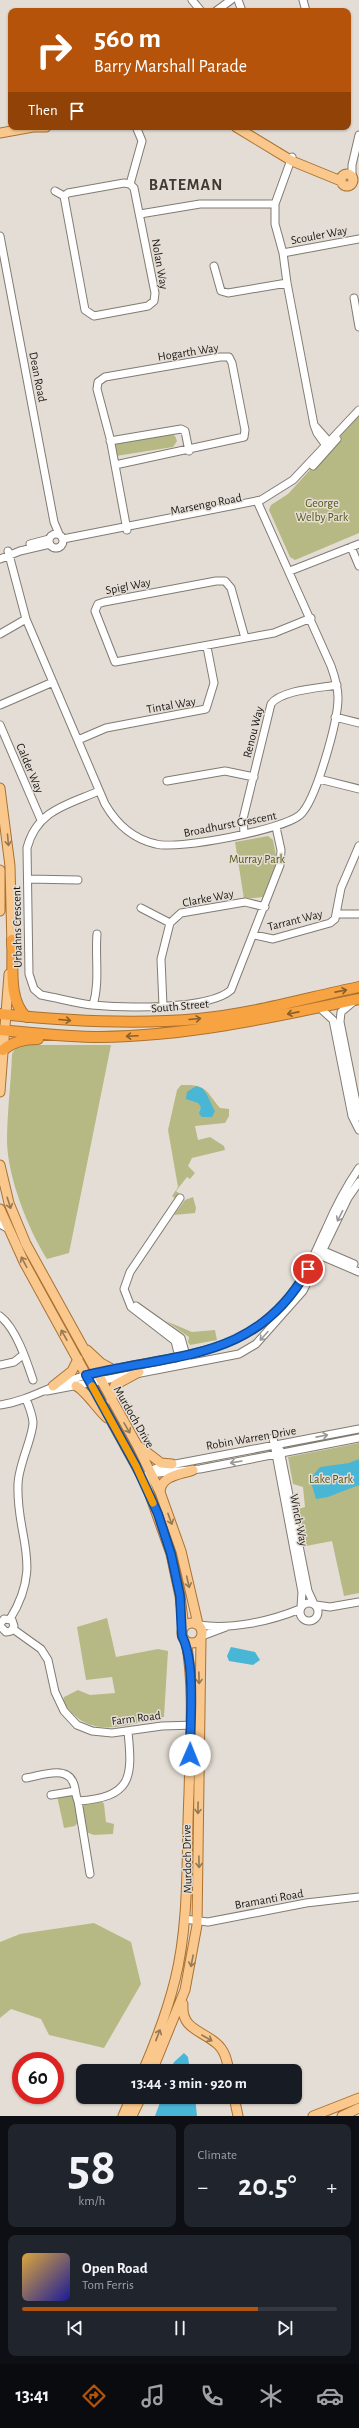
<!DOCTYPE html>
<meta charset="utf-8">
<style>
body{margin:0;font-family:"Alegreya Sans",sans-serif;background:#20242c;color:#f1f3f6;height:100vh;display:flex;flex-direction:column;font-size:15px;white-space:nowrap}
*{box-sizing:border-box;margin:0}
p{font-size:13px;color:#9ea1a6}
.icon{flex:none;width:22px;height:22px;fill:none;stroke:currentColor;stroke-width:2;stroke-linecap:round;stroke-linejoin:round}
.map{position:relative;height:2116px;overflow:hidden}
.sheet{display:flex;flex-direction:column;gap:8px;padding:8px;background:#0d0f14;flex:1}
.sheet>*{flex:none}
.banner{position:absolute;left:8px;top:8px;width:343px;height:122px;border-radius:8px;box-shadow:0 1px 3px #0004;background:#b45309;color:#fff;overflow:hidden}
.speed{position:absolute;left:12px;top:2052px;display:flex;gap:8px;font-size:20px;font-weight:700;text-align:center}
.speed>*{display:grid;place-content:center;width:52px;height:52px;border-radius:50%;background:#171b24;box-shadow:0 1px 3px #0004;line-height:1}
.speed .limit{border:6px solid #d22;background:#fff;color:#111}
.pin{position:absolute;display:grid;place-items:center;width:34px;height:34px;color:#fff;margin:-17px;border:2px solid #fff;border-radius:50%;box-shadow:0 1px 4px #0007}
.me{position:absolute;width:44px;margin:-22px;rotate:1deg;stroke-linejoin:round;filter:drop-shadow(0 0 3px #0008)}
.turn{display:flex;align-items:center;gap:14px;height:84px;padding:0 20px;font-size:18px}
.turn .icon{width:52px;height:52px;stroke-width:2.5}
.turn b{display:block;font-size:28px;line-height:34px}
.then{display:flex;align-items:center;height:38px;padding:0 20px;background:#0003;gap:8px;font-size:15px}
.big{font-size:30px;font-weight:700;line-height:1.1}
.sheet .card{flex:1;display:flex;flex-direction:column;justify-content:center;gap:6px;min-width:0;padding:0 14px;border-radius:8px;background:#20242c}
.sheet .dial{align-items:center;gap:0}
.dial b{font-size:52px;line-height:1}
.song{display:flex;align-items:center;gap:12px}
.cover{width:48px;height:48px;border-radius:6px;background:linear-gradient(135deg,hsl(40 70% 55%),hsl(240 70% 35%))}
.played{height:4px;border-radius:2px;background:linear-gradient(90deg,#b45309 75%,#363941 75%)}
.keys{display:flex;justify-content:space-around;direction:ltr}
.heat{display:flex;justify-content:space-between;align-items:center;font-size:22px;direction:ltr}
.sheet .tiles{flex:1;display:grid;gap:8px;grid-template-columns:1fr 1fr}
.card:last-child{grid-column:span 2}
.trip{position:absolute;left:76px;top:2064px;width:226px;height:40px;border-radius:8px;background:#171b24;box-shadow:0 1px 3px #0004;font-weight:700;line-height:40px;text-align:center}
.menu{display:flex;height:64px;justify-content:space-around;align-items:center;background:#090b0e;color:#9ea1a6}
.menu .icon{width:28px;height:28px}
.menu .on{color:#b45309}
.menu b{font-size:18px;color:#f1f3f6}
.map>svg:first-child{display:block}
</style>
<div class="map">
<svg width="359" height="2116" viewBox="0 0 359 2116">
<rect width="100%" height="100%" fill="#e4ddd5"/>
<!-- green -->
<path fill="#b7b984" d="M 359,416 L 359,533 L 295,560 L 290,557 L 269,510 L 271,505 L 288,494 Z
M 171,434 L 175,436 L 177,441 L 173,447 L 116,456 L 115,445 L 116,443 Z
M 268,836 L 273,840 L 277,861 L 263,897 L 244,899 L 235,842 Z
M 23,1045 L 111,1045 L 69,1253 L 47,1259 C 28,1229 8,1178 7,1142 C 7,1113 11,1083 12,1054 L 16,1047 Z
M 181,1085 C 207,1084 206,1091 220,1108 L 229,1109 L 229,1116 L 225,1123 L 195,1126 L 198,1140 L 210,1137 L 224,1146 L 225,1150 L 192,1158 L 188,1166 L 195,1173 L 190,1179 L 187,1177 L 176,1191 L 180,1194 L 176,1199 L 172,1196 L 178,1187 L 168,1130 L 177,1090 Z
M 193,1197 L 196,1208 L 195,1213 L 174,1215 L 185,1200 Z
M 166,1321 L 192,1332 L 215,1330 L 217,1340 L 190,1345 L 188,1342 L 189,1337 Z
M 359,1443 L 359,1593 L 344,1596 L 332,1541 L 306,1546 L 298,1509 L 305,1507 L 303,1487 L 293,1484 L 288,1457 Z
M 107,1618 L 116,1657 L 158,1649 L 168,1651 L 164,1717 C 125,1725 88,1742 63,1701 L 64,1697 L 78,1690 L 90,1695 L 115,1693 L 112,1677 L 86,1680 L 77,1627 Z
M 71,1795 L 75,1803 L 78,1822 L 75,1826 L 64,1828 L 57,1796 Z
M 101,1800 L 104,1804 L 106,1822 L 114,1824 L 113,1834 L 94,1835 L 86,1832 L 82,1807 L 88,1801 Z
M 94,1923 L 131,1942 L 141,1984 L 104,2048 L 49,2035 L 41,2019 L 11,2009 L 0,2018 L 0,1942 L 20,1934 Z"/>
<!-- water -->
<path fill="#49b6d6" d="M 196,1086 L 202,1088 C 209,1095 210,1103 215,1111 L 212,1117 L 202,1117 L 199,1114 L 201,1107 L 198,1103 L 186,1099 L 187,1092 Z
M 359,1459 L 359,1485 L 328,1497 L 316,1499 L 310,1479 L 320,1467 L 349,1463 Z
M 231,1647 L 255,1652 L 260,1660 L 253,1665 L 229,1661 L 227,1656 Z
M 184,2053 L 188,2057 L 190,2071 L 170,2071 L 174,2062 Z
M 162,2097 L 195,2097 L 197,2116 L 155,2116 Z"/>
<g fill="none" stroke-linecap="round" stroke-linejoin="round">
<!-- minor casing -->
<g stroke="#817b73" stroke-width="9">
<path id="minor" d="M 192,0 L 201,11
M 238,0 L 242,11
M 303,0 L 306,11
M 216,11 L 231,0
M 292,157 L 275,204 L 275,224 L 283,253 L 287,283 L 314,425 L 317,433 L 327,447
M 352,176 L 352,165 L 359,135
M 124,183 L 130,184 L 134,188 L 155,293 L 154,301 L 148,306 L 94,316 L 85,310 L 64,196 L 68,193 Z
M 130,184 L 142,141 L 137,129
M 55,191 L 64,196
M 140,214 L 200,204 L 275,204
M 0,236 L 54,522 L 59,534
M 283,253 L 359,239
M 214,266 L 221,291 L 228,293 L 287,283
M 354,298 L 359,327
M 316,427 L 331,444
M 110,441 L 181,429 L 185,431 L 189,451
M 115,465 L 244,437 L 245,430 L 232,363 L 229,357 L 220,357 L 105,377 L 98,382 L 97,389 L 110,438 L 127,530
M 313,466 L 337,439
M49 541a7 7 0 1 1 14 0a7 7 0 1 1-14 0Z
M 63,539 L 261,500 L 293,480 L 359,410
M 30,544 L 49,539
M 351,547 L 359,566
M 8,551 L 26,619 L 105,804 C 116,823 133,839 156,844 C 178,850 282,830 300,815 C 316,801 338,721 338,698 C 338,687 335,677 331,666 L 257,501
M 0,559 L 20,551 L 50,544
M 290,571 L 359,544
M 0,634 L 26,619
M 245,638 L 231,588 L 225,581 L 216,581 L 104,602 L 98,604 L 95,611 L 115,662 L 274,633 L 311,618
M 0,705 L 53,682
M 335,717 L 359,723
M 0,725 L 41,820
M 78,740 L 106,728 L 206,709 L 214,683 L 207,647
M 319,779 L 359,789
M 167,781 L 225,771 L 254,777
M 99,791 C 67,805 37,810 27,848 L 29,974 L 34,989 L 41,995 C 58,998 75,1003 92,1005 C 123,1008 209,1010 231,990 L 280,865 L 281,850 L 276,827
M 244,833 L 243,819 L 271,704 C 281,690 319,688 337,685
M 28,879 L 78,880
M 141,908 L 170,923
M 338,914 L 359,914
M 254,935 L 273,939 L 330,923 L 335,919 L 341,888 L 359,846
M 353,1002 L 341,1012 L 340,1022 L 359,1117
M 93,1005 C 100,982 95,958 97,934
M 163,1006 L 161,959 L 170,923 L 181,913 L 245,902 L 265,907
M 320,1008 L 333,1020 L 352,1116 L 359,1130
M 0,1224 L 7,1228
M 319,1249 L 354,1264
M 317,1254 L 359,1272
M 136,1306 L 181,1338 L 187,1359
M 0,1316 C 16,1328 27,1362 33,1380
M 180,1361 L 175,1341 L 131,1307 L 124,1289 L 130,1272 L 180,1198
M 0,1365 L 14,1362 L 23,1355
M 47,1391 L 239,1354 L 256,1344 L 303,1291 L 348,1198 L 359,1182
M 0,1405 C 28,1401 52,1385 80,1377 C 150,1355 233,1363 285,1303 C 304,1281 314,1254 326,1229 C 335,1208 346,1187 359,1168
M 273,1438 L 302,1592 L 301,1607
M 280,1450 L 308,1591 L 314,1604
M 148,1474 L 200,1469 L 359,1438
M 150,1477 L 154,1469 L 160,1467 L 359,1429
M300 1612a9 9 0 1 1 18 0a9 9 0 1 1-18 0Z
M 316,1605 L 330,1607 L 359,1602
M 10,1619 C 44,1564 16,1538 18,1485 C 18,1465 33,1438 33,1422 C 32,1414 29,1406 26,1399
M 0,1624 L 4,1619 L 12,1620 L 14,1626 L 11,1631 L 6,1632 L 0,1626
M 199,1625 C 231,1630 271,1621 300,1609
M 13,1629 L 41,1649 L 48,1660 L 55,1692 L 64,1711 L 77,1725 L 92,1731 L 112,1733 L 162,1726 L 196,1725
M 202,1636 L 226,1627
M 26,1778 C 39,1776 66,1765 73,1782 C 76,1788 75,1795 78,1801 C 131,1797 133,1779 128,1732
M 51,1795 L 75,1791
M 78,1801 L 90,1874
M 184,1919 L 208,1922 L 306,1903 L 359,1897"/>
</g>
<!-- major casing -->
<g stroke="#aa7232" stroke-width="11">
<path id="major" d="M 32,127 L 46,127
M 236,127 L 292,161 L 341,181
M 0,133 L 33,127
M341 180a6 6 0 1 1 12 0a6 6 0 1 1-12 0Z
M 0,788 L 10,866 L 12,947
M 0,870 L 0,911
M 0,1092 L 9,974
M 0,1165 L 9,1203 L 26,1244 L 137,1445 L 160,1492 L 181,1551 L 198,1624
M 0,1209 L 24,1262 L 146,1484 L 171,1554 L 180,1596 L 184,1627
M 87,1350 L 101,1363 L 112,1369
M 53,1386 L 72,1371 L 78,1359
M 76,1386 C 85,1390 98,1410 107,1418
M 111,1400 L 115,1385 L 139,1372
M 140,1447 L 161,1463 L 172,1464
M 160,1492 C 161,1475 180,1475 193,1470
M182 1633a10 10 0 1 1 20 0a10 10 0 1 1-20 0Z
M 183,2004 C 181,2029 201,2030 216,2043 C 225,2050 227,2061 229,2071
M 143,2071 C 156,2041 167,2012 175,1980 C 190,1920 186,1854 189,1793 C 190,1743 195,1690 186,1641
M 152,2071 L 185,1990 L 197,1925 L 201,1639
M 234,2097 L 238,2116
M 123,2116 L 131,2097
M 132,2116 L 141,2097
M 313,2116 L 359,2098
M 342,2116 L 359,2108"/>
</g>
<!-- highway casing -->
<g stroke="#aa7232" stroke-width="12">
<path id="highway" d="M 12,940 C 14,964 7,998 26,1017
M 0,1014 C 66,1021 132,1025 198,1019 C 252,1014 306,998 359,987
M 0,1030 C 33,1033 67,1037 100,1037 C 188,1036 274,1017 359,999
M 3,1050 C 13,1041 25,1039 38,1039"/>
</g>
<!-- minor -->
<use href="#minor" stroke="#fff" stroke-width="7"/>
<!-- major -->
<use href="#major" stroke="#fac88d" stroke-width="9"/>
<!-- highway -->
<use href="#highway" stroke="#f7a341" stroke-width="10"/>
</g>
<!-- one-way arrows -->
<defs><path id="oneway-shaft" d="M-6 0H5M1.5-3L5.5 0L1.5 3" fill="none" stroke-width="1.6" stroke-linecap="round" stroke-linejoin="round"/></defs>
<g stroke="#957957">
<use href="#oneway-shaft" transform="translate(8 840) rotate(85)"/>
<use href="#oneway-shaft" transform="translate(9 1203) rotate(72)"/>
<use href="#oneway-shaft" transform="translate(24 1262) rotate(-118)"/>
<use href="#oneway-shaft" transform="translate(64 1335) rotate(-119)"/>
<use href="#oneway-shaft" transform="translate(127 1428) rotate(60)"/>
<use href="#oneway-shaft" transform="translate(170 1519) rotate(70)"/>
<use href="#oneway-shaft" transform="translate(188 1582) rotate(77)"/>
<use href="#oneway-shaft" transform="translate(199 1678) rotate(89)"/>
<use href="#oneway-shaft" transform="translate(198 1808) rotate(91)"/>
<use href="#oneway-shaft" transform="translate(199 1862) rotate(89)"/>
<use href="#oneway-shaft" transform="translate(192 1961) rotate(101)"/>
<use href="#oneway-shaft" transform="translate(158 2035) rotate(-69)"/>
<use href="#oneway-shaft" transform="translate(207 2038) rotate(30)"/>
</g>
<g stroke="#885e2b">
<use href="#oneway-shaft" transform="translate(341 991) rotate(-11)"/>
<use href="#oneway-shaft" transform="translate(293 1013) rotate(169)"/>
<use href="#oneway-shaft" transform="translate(195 1019) rotate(-5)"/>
<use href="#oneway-shaft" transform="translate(65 1020) rotate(5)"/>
<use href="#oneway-shaft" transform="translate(132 1036) rotate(177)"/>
</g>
<g stroke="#989796">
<use href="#oneway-shaft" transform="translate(340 1216) rotate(117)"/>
<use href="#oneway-shaft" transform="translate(264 1336) rotate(132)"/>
<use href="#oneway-shaft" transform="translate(322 1436) rotate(-11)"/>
<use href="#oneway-shaft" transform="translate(236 1462) rotate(170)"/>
</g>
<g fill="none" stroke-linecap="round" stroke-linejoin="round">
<!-- route casing -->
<g stroke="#114b97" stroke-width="10">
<path id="route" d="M 190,1755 C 190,1723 196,1663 182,1636 L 180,1596 L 171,1554 L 158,1514 L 136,1466 L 86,1375 C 177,1353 257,1361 308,1269"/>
</g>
<!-- route -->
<use href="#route" stroke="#1a73e8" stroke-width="7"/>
<!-- slow -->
<path stroke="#f59e0b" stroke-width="7" d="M 92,1386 L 136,1466 L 153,1503"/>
</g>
<g text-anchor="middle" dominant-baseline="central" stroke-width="3" stroke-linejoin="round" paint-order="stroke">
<!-- street labels -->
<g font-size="12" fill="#1a1815" stroke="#e4ddd5">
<text transform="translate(319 235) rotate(-11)">Scouler Way</text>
<text transform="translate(160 264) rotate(80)">Nolan Way</text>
<text transform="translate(188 352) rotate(-9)">Hogarth Way</text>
<text transform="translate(38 377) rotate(79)">Dean Road</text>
<text transform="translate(206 504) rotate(-11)">Marsengo Road</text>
<text transform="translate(128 586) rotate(-11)">Spigl Way</text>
<text transform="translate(171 705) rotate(-10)">Tintal Way</text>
<text transform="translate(253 732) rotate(-76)">Renou Way</text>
<text transform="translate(30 768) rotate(67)">Calder Way</text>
<text transform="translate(230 824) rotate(-11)">Broadhurst Crescent</text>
<text transform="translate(208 898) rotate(-11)">Clarke Way</text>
<text transform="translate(295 920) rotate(-14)">Tarrant Way</text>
<text transform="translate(17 927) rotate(-91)">Urbahns Crescent</text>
<text transform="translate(180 1006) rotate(-5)">South Street</text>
<text transform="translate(134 1417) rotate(60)">Murdoch Drive</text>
<text transform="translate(251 1438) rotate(-10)">Robin Warren Drive</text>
<text transform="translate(299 1520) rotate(79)">Winch Way</text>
<text transform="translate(136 1718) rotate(-7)">Farm Road</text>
<text transform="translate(187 1859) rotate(-91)">Murdoch Drive</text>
<text transform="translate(269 1899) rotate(-10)">Bramanti Road</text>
</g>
<!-- park labels -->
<g font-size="12" fill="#555618" stroke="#e4ddd5">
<text x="322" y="503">George<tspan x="322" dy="14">Welby Park</tspan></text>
<text x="257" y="859">Murray Park</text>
<text x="331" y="1479">Lake Park</text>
</g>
<!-- district labels -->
<g font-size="16" font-weight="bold" letter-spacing="1" fill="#3e3932" stroke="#e4ddd5">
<text x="186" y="185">BATEMAN</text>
</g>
</g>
</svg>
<div class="speed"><div class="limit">60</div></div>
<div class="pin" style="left:308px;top:1269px;background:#d93025"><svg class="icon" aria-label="arrive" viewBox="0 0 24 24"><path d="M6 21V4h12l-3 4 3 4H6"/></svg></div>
<svg class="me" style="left:190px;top:1755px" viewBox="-20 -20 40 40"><circle r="19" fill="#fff"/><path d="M0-13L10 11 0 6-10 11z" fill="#1a73e8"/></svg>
<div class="trip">13:44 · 3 min · 920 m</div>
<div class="banner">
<div class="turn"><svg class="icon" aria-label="right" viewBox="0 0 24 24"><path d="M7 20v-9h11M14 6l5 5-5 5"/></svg><div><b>560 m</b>Barry Marshall Parade</div></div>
<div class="then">Then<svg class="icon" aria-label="arrive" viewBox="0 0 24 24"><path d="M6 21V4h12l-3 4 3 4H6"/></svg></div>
</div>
</div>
<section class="sheet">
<div class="tiles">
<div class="card dial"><b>58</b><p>km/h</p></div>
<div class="card"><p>Climate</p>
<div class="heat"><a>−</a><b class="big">20.5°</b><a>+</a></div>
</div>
<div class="card">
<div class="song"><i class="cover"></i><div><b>Open Road</b><p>Tom Ferris</p></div></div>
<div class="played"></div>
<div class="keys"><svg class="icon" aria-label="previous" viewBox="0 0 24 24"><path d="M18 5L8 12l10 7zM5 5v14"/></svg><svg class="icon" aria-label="pause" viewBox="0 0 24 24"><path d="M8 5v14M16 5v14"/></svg><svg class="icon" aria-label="next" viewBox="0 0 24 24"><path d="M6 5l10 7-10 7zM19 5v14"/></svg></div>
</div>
</div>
</section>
<nav class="menu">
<b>13:41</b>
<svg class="icon on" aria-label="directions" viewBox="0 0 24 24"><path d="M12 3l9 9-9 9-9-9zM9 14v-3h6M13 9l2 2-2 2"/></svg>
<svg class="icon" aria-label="music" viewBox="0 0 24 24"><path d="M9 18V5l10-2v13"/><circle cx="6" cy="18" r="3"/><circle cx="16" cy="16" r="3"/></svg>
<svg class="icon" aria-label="phone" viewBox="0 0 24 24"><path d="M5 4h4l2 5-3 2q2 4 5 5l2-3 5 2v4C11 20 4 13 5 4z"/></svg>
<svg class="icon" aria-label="climate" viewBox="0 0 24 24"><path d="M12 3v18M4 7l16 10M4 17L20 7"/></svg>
<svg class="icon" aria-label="car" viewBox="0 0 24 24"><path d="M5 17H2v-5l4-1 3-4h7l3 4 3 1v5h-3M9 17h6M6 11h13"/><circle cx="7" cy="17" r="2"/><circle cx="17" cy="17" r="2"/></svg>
</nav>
